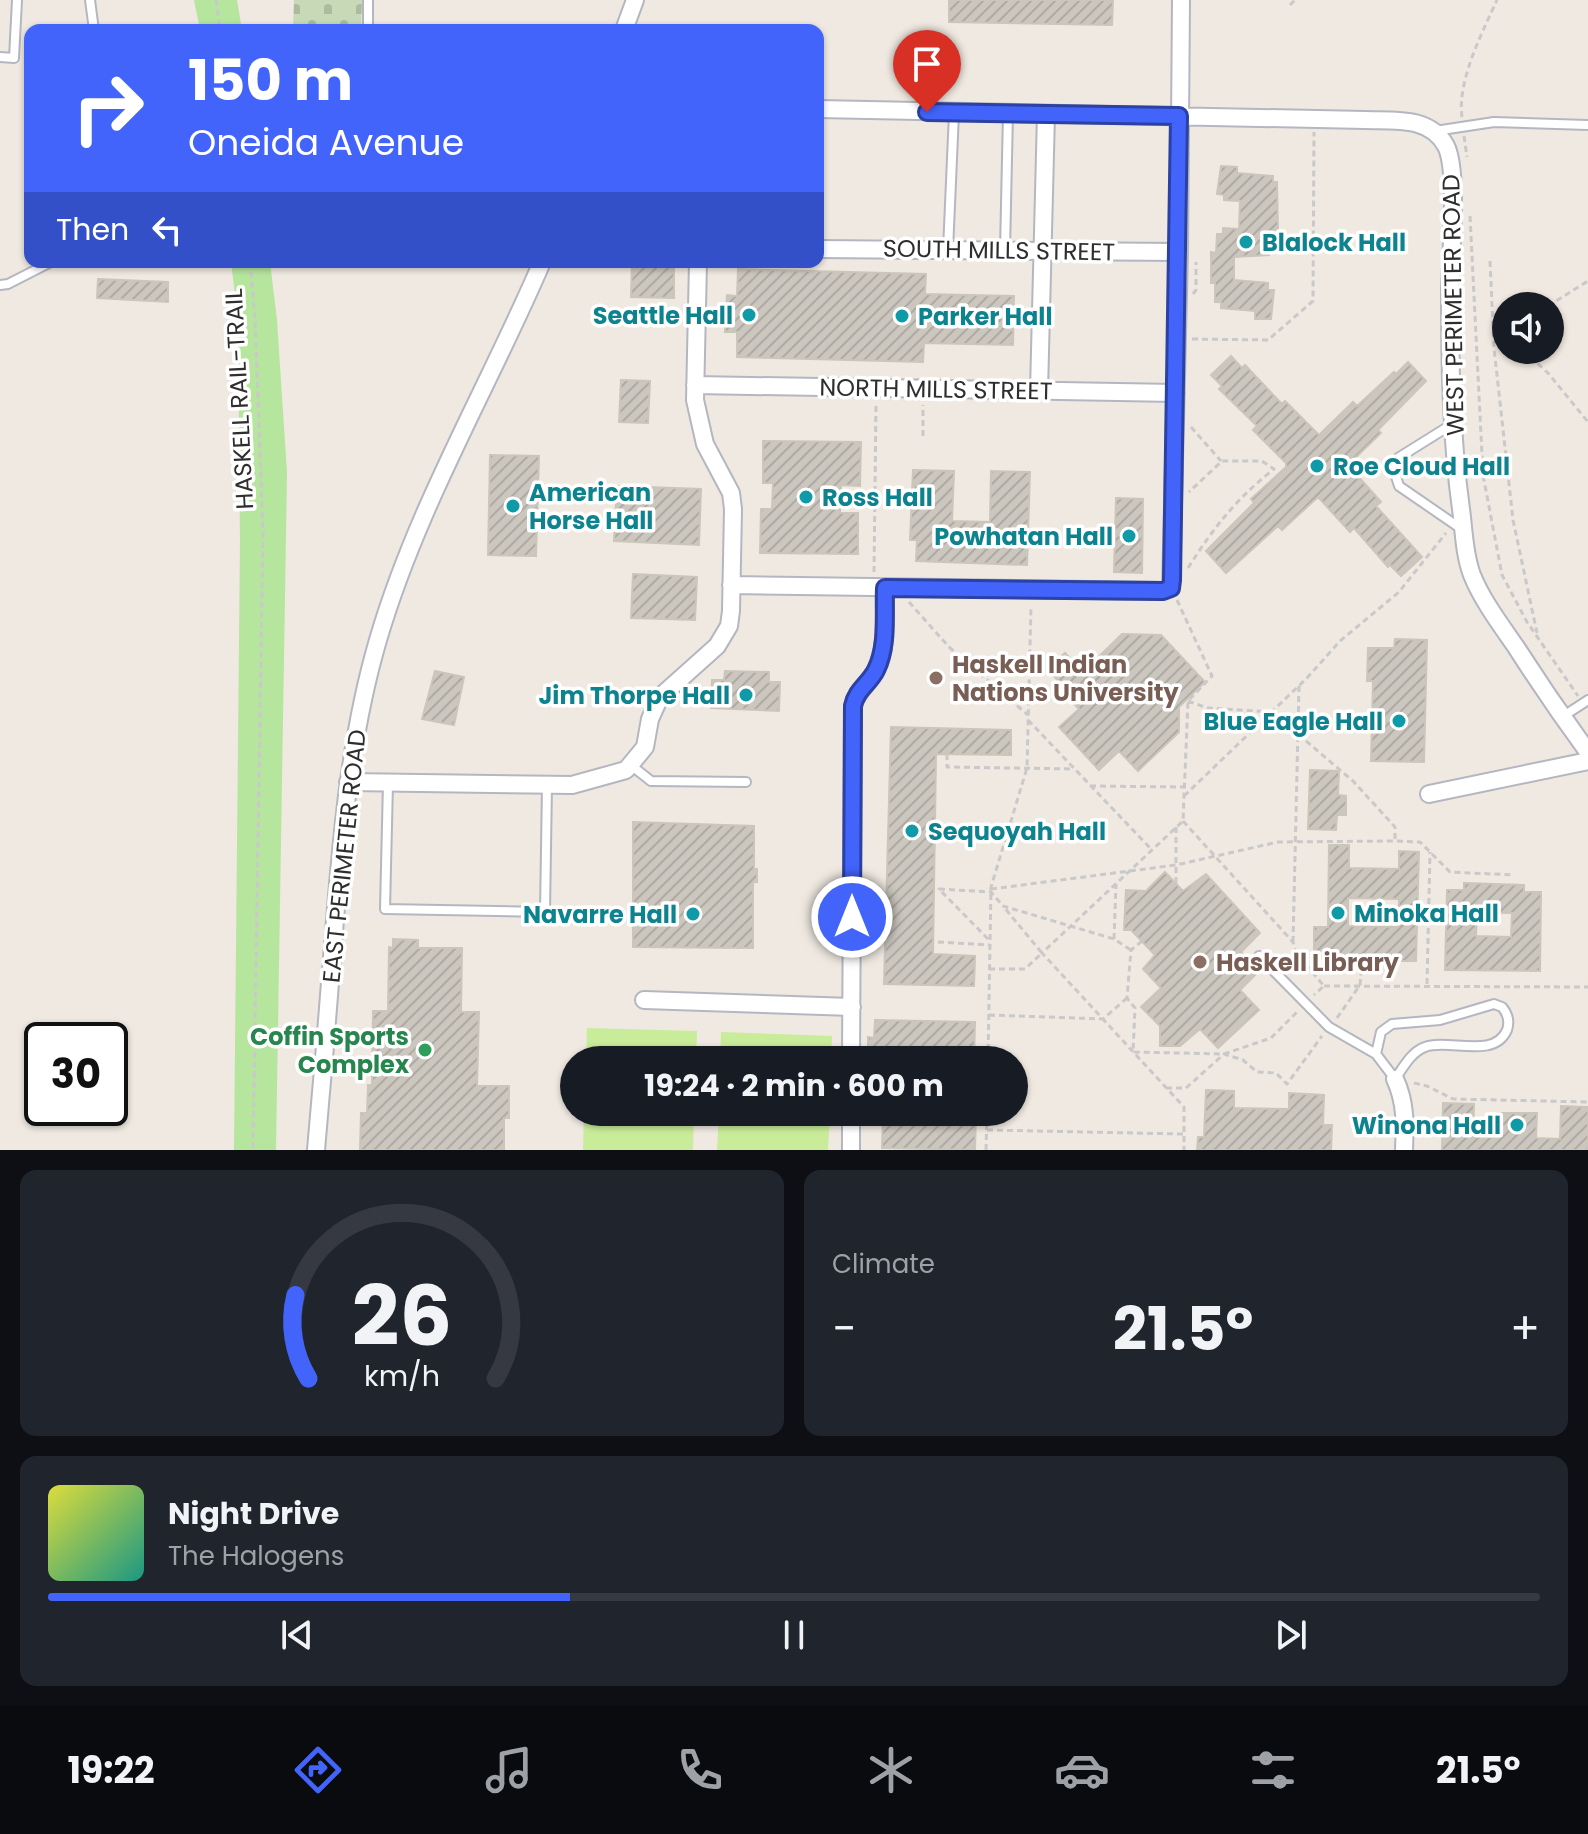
<!DOCTYPE html>
<meta charset="utf-8">
<style>
body{margin:0;font-family:Poppins,sans-serif;background:#20242c;color:#f1f3f6;height:100vh;display:flex;flex-direction:column;font-size:30px;white-space:nowrap}
*{box-sizing:border-box;margin:0}
p{font-size:26px;color:#9ea1a6}
.icon{flex:none;width:44px;height:44px;fill:none;stroke:currentColor;stroke-width:2;stroke-linecap:round;stroke-linejoin:round}
.map{position:relative;height:1150px;overflow:hidden}
.panel{display:flex;flex-direction:column;gap:20px;padding:20px;background:#0d0f14;flex:1}
.panel>*{flex:none}
.guide{position:absolute;left:24px;top:24px;width:800px;height:244px;border-radius:16px;box-shadow:0 2px 6px #0004;background:#4264fb;color:#fff;overflow:hidden}
.buttons{position:absolute;left:1492px;top:292px;display:grid;gap:16px}
.buttons a{display:grid;place-items:center;width:72px;height:72px;border-radius:50%;background:#171b24;box-shadow:0 2px 6px #0004;font-size:40px}
.speed{position:absolute;left:24px;top:1022px;display:flex;gap:16px;font-size:40px;font-weight:700;text-align:center}
.speed>*{display:grid;place-content:center;width:104px;height:104px;border-radius:50%;background:#171b24;box-shadow:0 2px 6px #0004;line-height:1}
.speed .limit{border:4px solid #111;border-radius:12px;background:#fff;color:#111}
.pin{position:absolute;display:grid;place-items:center;width:68px;height:68px;color:#fff;margin:-82px -34px;border-radius:50% 50% 50% 0;rotate:-45deg;box-shadow:0 0 8px #0007}
.pin .icon{rotate:45deg}
.me{position:absolute;width:88px;margin:-44px;rotate:0deg;stroke-linejoin:round;filter:drop-shadow(0 0 6px #0008)}
.turn{display:flex;align-items:center;gap:28px;height:168px;padding:0 32px;font-size:36px}
.turn .icon{width:104px;height:104px;stroke-width:2.5}
.turn b{display:block;font-size:56px;line-height:68px}
.then{display:flex;align-items:center;height:76px;padding:0 32px;background:#0003;gap:16px;font-size:30px}
.big{font-size:60px;font-weight:700;line-height:1.1}
.panel .tile{flex:1;display:flex;flex-direction:column;justify-content:center;gap:12px;min-width:0;padding:0 28px;border-radius:16px;background:#20242c}
.panel .dial{align-items:center;gap:0}
.dial svg{height:208px;overflow:visible;fill:none;stroke:#363941;stroke-width:7;stroke-linecap:round;text-anchor:middle}
.dial text{fill:#f1f3f6;stroke:none}
.song{display:flex;align-items:center;gap:24px}
.cover{width:96px;height:96px;border-radius:12px;background:linear-gradient(135deg,hsl(60 70% 55%),hsl(170 70% 35%))}
.played{height:8px;border-radius:4px;background:linear-gradient(90deg,#4264fb 35%,#363941 35%)}
.keys{display:flex;justify-content:space-around;direction:ltr}
.heat{display:flex;justify-content:space-between;align-items:center;font-size:44px;direction:ltr}
.panel .tiles{flex:1;display:grid;gap:20px;grid-template-columns:1fr 1fr}
.tile:last-child{grid-column:span 2}
.trip{position:absolute;left:560px;top:1046px;width:468px;height:80px;border-radius:40px;background:#171b24;box-shadow:0 2px 6px #0004;font-weight:700;line-height:80px;text-align:center}
.dock{display:flex;height:128px;justify-content:space-around;align-items:center;background:#090b0e;color:#9ea1a6}
.dock .icon{width:56px;height:56px}
.dock .current{color:#4264fb}
.dock b{font-size:36px;color:#f1f3f6}
.map>svg:first-child{display:block}
</style>
<div class="map">
<svg width="1588" height="1150" viewBox="0 0 1588 1150">
<defs>
<pattern id="cemetery-stones" width="16" height="16" patternUnits="userSpaceOnUse" patternTransform="scale(2)"><rect width="16" height="16" fill="#c8d9b8"/><path d="M2 7V4a2 2 0 0 1 4 0v3zM10 15v-3a2 2 0 0 1 4 0v3z" fill="#acbb9e"/></pattern>
<pattern id="building-hatch" width="6" height="6" patternUnits="userSpaceOnUse" patternTransform="scale(2)"><rect width="6" height="6" fill="#cbc7bf"/><path d="M-1 1l2-2M0 6l6-6M5 7l2-2" fill="none" stroke="#afaba4"/></pattern>
</defs>
<rect width="100%" height="100%" fill="#efe9e1"/>
<!-- grass -->
<path fill="#b6e59e" d="M 194,0 L 237,0 L 242,30 L 200,30 Z
M 231,262 L 270,262 L 277,320 L 287,473 L 276,1150 L 234,1150 L 240,541 L 238,319 Z"/>
<!-- cemetery -->
<path fill="url(#cemetery-stones)" d="M 294,0 L 362,0 L 361,30 L 293,30 Z"/>
<!-- pitch -->
<path fill="#c9ec9a" d="M 587,1028 L 697,1031 L 696,1060 L 586,1060 Z
M 721,1032 L 832,1036 L 831,1060 L 720,1060 Z
M 584,1112 L 694,1112 L 693,1150 L 583,1150 Z
M 719,1112 L 830,1112 L 828,1150 L 717,1150 Z"/>
<!-- building -->
<path fill="url(#building-hatch)" stroke="#cbc5ba" stroke-width="2" fill-rule="evenodd" d="M 949,0 L 1113,0 L 1112,25 L 949,22 Z
M 1221,166 L 1237,167 L 1237,173 L 1273,176 L 1273,182 L 1277,182 L 1278,231 L 1275,231 L 1275,249 L 1269,249 L 1269,255 L 1234,257 L 1234,280 L 1268,283 L 1268,290 L 1274,290 L 1271,319 L 1255,319 L 1255,311 L 1221,308 L 1221,302 L 1215,302 L 1215,283 L 1211,283 L 1211,252 L 1216,253 L 1217,234 L 1223,234 L 1223,228 L 1239,229 L 1240,201 L 1224,200 L 1224,195 L 1217,194 Z
M 632,262 L 674,262 L 674,298 L 631,297 Z
M 738,269 L 926,274 L 925,294 L 1014,296 L 1013,345 L 924,343 L 923,362 L 737,357 L 737,332 L 725,332 L 727,295 L 737,296 Z
M 98,279 L 168,282 L 168,302 L 97,298 Z
M 1231,356 L 1242,368 L 1245,365 L 1282,404 L 1285,401 L 1319,435 L 1353,402 L 1357,406 L 1394,372 L 1396,374 L 1408,362 L 1426,381 L 1378,430 L 1381,433 L 1348,465 L 1381,502 L 1376,506 L 1422,557 L 1401,576 L 1390,565 L 1388,567 L 1354,528 L 1350,532 L 1318,497 L 1282,530 L 1278,526 L 1226,573 L 1206,551 L 1254,503 L 1251,499 L 1286,467 L 1286,463 L 1253,430 L 1257,426 L 1219,389 L 1222,386 L 1211,375 Z
M 621,380 L 650,381 L 648,423 L 619,422 Z
M 763,441 L 861,442 L 860,486 L 841,485 L 840,513 L 858,513 L 858,554 L 760,553 L 761,509 L 772,509 L 773,483 L 763,483 Z
M 490,455 L 539,456 L 536,556 L 488,555 Z
M 913,470 L 954,471 L 952,521 L 990,522 L 991,471 L 1030,472 L 1027,565 L 916,561 L 917,540 L 910,540 Z
M 617,486 L 701,489 L 699,545 L 614,541 Z
M 1116,498 L 1143,499 L 1142,573 L 1114,572 Z
M 633,574 L 697,577 L 695,620 L 631,618 Z
M 1122,634 L 1161,635 L 1205,682 L 1179,707 L 1179,732 L 1138,771 L 1119,751 L 1099,770 L 1059,727 L 1079,709 L 1062,691 L 1065,688 L 1047,669 L 1065,653 L 1083,672 Z
M 1395,639 L 1427,640 L 1424,762 L 1371,761 L 1373,681 L 1367,681 L 1368,648 L 1394,648 Z
M 435,671 L 464,677 L 454,725 L 422,719 Z
M 725,671 L 769,672 L 769,682 L 780,682 L 779,711 L 711,708 L 712,680 L 724,680 Z
M 891,727 L 1011,730 L 1011,755 L 936,754 L 933,954 L 975,956 L 974,986 L 884,984 Z
M 1310,770 L 1339,771 L 1338,795 L 1346,796 L 1346,815 L 1337,815 L 1336,830 L 1308,829 Z
M 633,822 L 754,826 L 754,869 L 757,869 L 757,882 L 753,882 L 753,948 L 633,947 Z
M 1329,845 L 1349,845 L 1349,868 L 1399,869 L 1399,851 L 1419,852 L 1416,961 L 1400,961 L 1400,957 L 1314,958 L 1314,927 L 1328,927 ZM 1348,898 L 1399,899 L 1398,927 L 1348,926 Z
M 1165,872 L 1183,891 L 1206,874 L 1260,933 L 1241,952 L 1260,970 L 1240,990 L 1259,1010 L 1218,1048 L 1200,1029 L 1180,1046 L 1160,1046 L 1160,1026 L 1141,1007 L 1161,988 L 1143,969 L 1155,955 L 1131,930 L 1124,930 L 1126,890 L 1146,891 Z
M 1464,883 L 1524,885 L 1524,892 L 1541,892 L 1540,971 L 1445,970 L 1447,890 L 1464,890 ZM 1477,912 L 1512,913 L 1511,937 L 1476,936 Z
M 393,939 L 418,940 L 418,948 L 462,948 L 461,1012 L 479,1012 L 477,1086 L 509,1086 L 509,1118 L 504,1118 L 504,1150 L 360,1150 L 361,1113 L 367,1113 L 368,1085 L 372,1085 L 373,1011 L 388,1011 L 389,947 L 393,948 Z
M 875,1020 L 975,1022 L 974,1060 L 874,1060 L 874,1053 L 868,1052 L 868,1037 L 874,1038 Z
M 1206,1090 L 1234,1091 L 1234,1108 L 1289,1109 L 1289,1093 L 1324,1095 L 1323,1125 L 1332,1125 L 1331,1150 L 1197,1150 L 1198,1137 L 1204,1137 Z
M 1443,1103 L 1474,1104 L 1473,1137 L 1497,1137 L 1497,1113 L 1537,1113 L 1536,1138 L 1560,1139 L 1561,1106 L 1588,1107 L 1588,1150 L 1442,1150 Z
M 883,1112 L 976,1112 L 975,1150 L 882,1148 Z"/>
<g fill="none" stroke-linecap="round" stroke-linejoin="round">
<!-- lane casing -->
<g stroke="#b4b7c1" stroke-width="12">
<path id="lane" d="M 90,0 L 94,30
M 368,30 L 368,0
M 0,57 L 14,58 L 17,0
M 1435,131 L 1494,122 L 1588,125
M 948,250 L 954,113
M 1005,250 L 1008,113
M 0,285 L 8,284 L 51,262
M 1454,423 L 1398,458 L 1393,467 L 1399,486 L 1463,530
M 1562,717 L 1588,700
M 632,766 L 651,781 L 746,782
M 388,783 L 385,909 L 545,912 L 547,785
M 1259,956 L 1329,1027 L 1376,1054
M 1494,1004 L 1502,1007 C 1508,1014 1510,1021 1507,1030 C 1494,1060 1448,1038 1425,1047 C 1411,1052 1403,1068 1395,1079 L 1376,1054 L 1381,1032 L 1392,1024 L 1440,1020 Z"/>
</g>
<!-- street casing -->
<g stroke="#b4b7c1" stroke-width="20">
<path id="street" d="M 624,30 L 635,0
M 818,109 L 1365,120 C 1394,121 1430,116 1446,146 C 1459,172 1450,259 1450,291 C 1450,363 1451,437 1461,509 C 1464,531 1464,554 1472,575 C 1482,600 1500,624 1516,647 C 1539,683 1563,718 1588,752
M 818,249 L 1179,252
M 695,385 L 1176,393
M 1039,391 L 1046,114
M 731,585 L 1163,591 L 1171,588 L 1179,252 L 1181,0
M 348,782 L 572,785 L 626,770 L 645,747 L 650,719 L 660,697 L 717,646 L 729,626 L 731,611 L 733,509 L 731,493 L 705,444 L 695,400 L 698,262
M 1429,794 L 1588,761
M 644,1000 L 852,1007
M 851,1060 L 853,706 C 856,691 869,684 876,670 C 888,646 884,615 885,588
M 1395,1079 C 1406,1103 1405,1124 1404,1150
M 316,1150 C 322,1082 328,1013 333,945 C 341,842 349,739 378,640 C 417,507 488,388 542,262
M 851,1150 L 851,1112"/>
</g>
<!-- path -->
<path stroke="#c9c9c9" stroke-width="3" stroke-dasharray="6 4" stroke-linecap="butt" d="M 216,0 L 220,30
M 1290,5 L 1295,0
M 1462,117 C 1457,81 1482,33 1497,0
M 1464,136 L 1467,157
M 1470,216 L 1483,475 L 1502,575 L 1527,622 L 1578,696
M 1490,261 L 1494,348 L 1513,520 L 1537,633
M 250,262 L 255,317 L 263,533 L 253,1150
M 1193,294 L 1196,290 L 1196,262
M 1548,306 L 1588,281
M 1192,339 L 1268,340 L 1313,301 L 1314,132
M 1523,350 L 1548,373 L 1588,422
M 1191,427 L 1221,461
M 923,436 L 923,405
M 1188,568 C 1214,527 1236,499 1274,469 L 1262,461 L 1222,461 L 1189,492
M 874,572 L 876,404
M 1177,600 L 1212,676 L 1188,701 L 1183,821 L 1042,953 L 1184,1107 L 1184,1150
M 909,602 L 949,647 L 1028,715
M 1188,701 L 1207,708 L 1272,712 L 1353,781 L 1395,827 L 1395,841 L 1420,842 L 1450,872 L 1514,875
M 1028,720 L 1152,850
M 947,754 L 947,767 L 1074,769
M 1090,786 L 1185,787
M 1184,796 L 1307,678 L 1340,641 L 1399,592 L 1446,533
M 1183,821 L 1293,942 L 1296,953 L 1324,986 L 1314,995
M 1176,827 L 1176,884
M 991,889 L 1176,865 L 1278,842 L 1395,841
M 988,939 L 939,889 L 991,892 L 1003,906 L 1114,939 L 1131,950
M 1114,939 L 1116,884
M 1142,941 L 1131,950 L 1127,998 L 1135,1008 L 1133,1052 L 1224,1054 L 1271,1038 L 1297,1012
M 938,942 L 990,945
M 1293,942 L 1299,686
M 989,969 L 1025,969 L 1042,953 L 1003,906
M 1427,984 L 1430,852
M 1324,986 L 1588,987
M 989,1015 L 1103,1019 L 1127,998
M 1337,1018 L 1360,985 L 1362,961
M 988,1060 L 991,887 L 1027,768 L 1031,606
M 1414,1083 L 1427,1086 L 1453,1099 L 1588,1102
M 1166,1088 L 1186,1088 L 1224,1054 L 1243,1060 L 1257,1072 L 1276,1073 L 1287,1084 L 1322,1036
M 987,1130 L 1183,1134
M 986,1150 L 987,1112"/>
<!-- lane -->
<use href="#lane" stroke="#fff" stroke-width="8"/>
<!-- street -->
<use href="#street" stroke="#fff" stroke-width="16"/>
</g>
<g fill="none" stroke-linecap="round" stroke-linejoin="round">
<!-- route casing -->
<g stroke="#2b41a3" stroke-width="20">
<path id="route" d="M 852,917 L 853,706 C 856,690 869,684 876,670 C 888,646 884,615 885,588 L 1163,591 L 1171,588 L 1172,580 L 1179,116 L 927,112"/>
</g>
<!-- route -->
<use href="#route" stroke="#4264fb" stroke-width="14"/>
</g>
<!-- markers -->
<g fill="#0f9aa8" stroke="#fff" stroke-width="3">
<circle cx="1246" cy="242" r="8"/>
<circle cx="749" cy="315" r="8"/>
<circle cx="902" cy="316" r="8"/>
<circle cx="1317" cy="466" r="8"/>
<circle cx="806" cy="497" r="8"/>
<circle cx="513" cy="506" r="8"/>
<circle cx="1129" cy="536" r="8"/>
<circle cx="746" cy="695" r="8"/>
<circle cx="1399" cy="721" r="8"/>
<circle cx="912" cy="831" r="8"/>
<circle cx="1338" cy="913" r="8"/>
<circle cx="693" cy="914" r="8"/>
<circle cx="1517" cy="1125" r="8"/>
</g>
<g fill="#8d6e63" stroke="#fff" stroke-width="3">
<circle cx="936" cy="678" r="8"/>
<circle cx="1200" cy="962" r="8"/>
</g>
<circle fill="#2e9e5b" stroke="#fff" stroke-width="3" cx="425" cy="1050" r="8"/>
<g text-anchor="middle" dominant-baseline="central" stroke-width="7" stroke-linejoin="round" paint-order="stroke">
<!-- culture labels -->
<g font-size="24" font-weight="bold" fill="#0d838f" stroke="#fff" text-anchor="start">
<text x="1262" y="242">Blalock Hall</text>
<text x="733" y="315" text-anchor="end">Seattle Hall</text>
<text x="918" y="316">Parker Hall</text>
<text x="1333" y="466">Roe Cloud Hall</text>
<text x="529" y="492">American<tspan x="529" dy="28">Horse Hall</tspan></text>
<text x="822" y="497">Ross Hall</text>
<text x="1113" y="536" text-anchor="end">Powhatan Hall</text>
<text x="730" y="695" text-anchor="end">Jim Thorpe Hall</text>
<text x="1383" y="721" text-anchor="end">Blue Eagle Hall</text>
<text x="928" y="831">Sequoyah Hall</text>
<text x="1354" y="913">Minoka Hall</text>
<text x="677" y="914" text-anchor="end">Navarre Hall</text>
<text x="1501" y="1125" text-anchor="end">Winona Hall</text>
</g>
<!-- street labels -->
<g font-size="24" fill="#2e2e2e" stroke="#fff">
<text transform="translate(999 250) rotate(1)">SOUTH MILLS STREET</text>
<text transform="translate(1453 305) rotate(-91)">WEST PERIMETER ROAD</text>
<text transform="translate(936 389) rotate(1)">NORTH MILLS STREET</text>
<text transform="translate(239 399) rotate(-93)">HASKELL RAIL-TRAIL</text>
<text transform="translate(344 856) rotate(-84)">EAST PERIMETER ROAD</text>
</g>
<!-- education labels -->
<g font-size="24" font-weight="bold" fill="#785e54" stroke="#fff" text-anchor="start">
<text x="952" y="664">Haskell Indian<tspan x="952" dy="28">Nations University</tspan></text>
<text x="1216" y="962">Haskell Library</text>
</g>
<!-- leisure labels -->
<g font-size="24" font-weight="bold" fill="#27864d" stroke="#fff" text-anchor="end">
<text x="409" y="1036">Coffin Sports<tspan x="409" dy="28">Complex</tspan></text>
</g>
</g>
</svg>
<div class="buttons">
<a><svg class="icon" aria-label="sound" viewBox="0 0 24 24"><path d="M4 9h4l5-4v14l-5-4H4zM17 9q2 3 0 6"/></svg></a>
</div>
<div class="speed"><div class="limit">30</div></div>
<div class="pin" style="left:927px;top:112px;background:#d93025"><svg class="icon" aria-label="arrive" viewBox="0 0 24 24"><path d="M6 21V4h12l-3 4 3 4H6"/></svg></div>
<svg class="me" style="left:852px;top:917px" viewBox="-20 -20 40 40"><circle r="17" fill="#4264fb" stroke="#fff" stroke-width="3"/><path d="M0-11L8 9 0 5-8 9z" fill="#fff"/></svg>
<div class="trip">19:24 · 2 min · 600 m</div>
<div class="guide">
<div class="turn"><svg class="icon" aria-label="right" viewBox="0 0 24 24"><path d="M7 20v-9h11M14 6l5 5-5 5"/></svg><div><b>150 m</b>Oneida Avenue</div></div>
<div class="then">Then<svg class="icon" aria-label="left" viewBox="0 0 24 24"><path d="M17 20v-9H6M10 6l-5 5 5 5"/></svg></div>
</div>
</div>
<section class="panel">
<div class="tiles">
<div class="tile dial"><svg viewBox="0 0 100 80">
<path d="M14 69A42 42 0 1 1 86 69"/>
<path d="M14 69A42 42 0 0 1 9 37" stroke="#4264fb"/>
<text x="50" y="56" font-size="32" font-weight="700">26</text>
<text x="50" y="72" font-size="11">km/h</text>
</svg></div>
<div class="tile"><p>Climate</p>
<div class="heat"><a>−</a><b class="big">21.5°</b><a>+</a></div>
</div>
<div class="tile">
<div class="song"><i class="cover"></i><div><b>Night Drive</b><p>The Halogens</p></div></div>
<div class="played"></div>
<div class="keys"><svg class="icon" aria-label="previous" viewBox="0 0 24 24"><path d="M18 5L8 12l10 7zM5 5v14"/></svg><svg class="icon" aria-label="pause" viewBox="0 0 24 24"><path d="M8 5v14M16 5v14"/></svg><svg class="icon" aria-label="next" viewBox="0 0 24 24"><path d="M6 5l10 7-10 7zM19 5v14"/></svg></div>
</div>
</div>
</section>
<nav class="dock">
<b>19:22</b>
<svg class="icon current" aria-label="directions" viewBox="0 0 24 24"><path d="M12 3l9 9-9 9-9-9zM9 14v-3h6M13 9l2 2-2 2"/></svg>
<svg class="icon" aria-label="music" viewBox="0 0 24 24"><path d="M9 18V5l10-2v13"/><circle cx="6" cy="18" r="3"/><circle cx="16" cy="16" r="3"/></svg>
<svg class="icon" aria-label="phone" viewBox="0 0 24 24"><path d="M5 4h4l2 5-3 2q2 4 5 5l2-3 5 2v4C11 20 4 13 5 4z"/></svg>
<svg class="icon" aria-label="climate" viewBox="0 0 24 24"><path d="M12 3v18M4 7l16 10M4 17L20 7"/></svg>
<svg class="icon" aria-label="car" viewBox="0 0 24 24"><path d="M5 17H2v-5l4-1 3-4h7l3 4 3 1v5h-3M9 17h6M6 11h13"/><circle cx="7" cy="17" r="2"/><circle cx="17" cy="17" r="2"/></svg>
<svg class="icon" aria-label="filters" viewBox="0 0 24 24"><path d="M4 7h16M4 17h16"/><circle cx="9" cy="7" r="2"/><circle cx="15" cy="17" r="2"/></svg>
<b>21.5°</b>
</nav>
